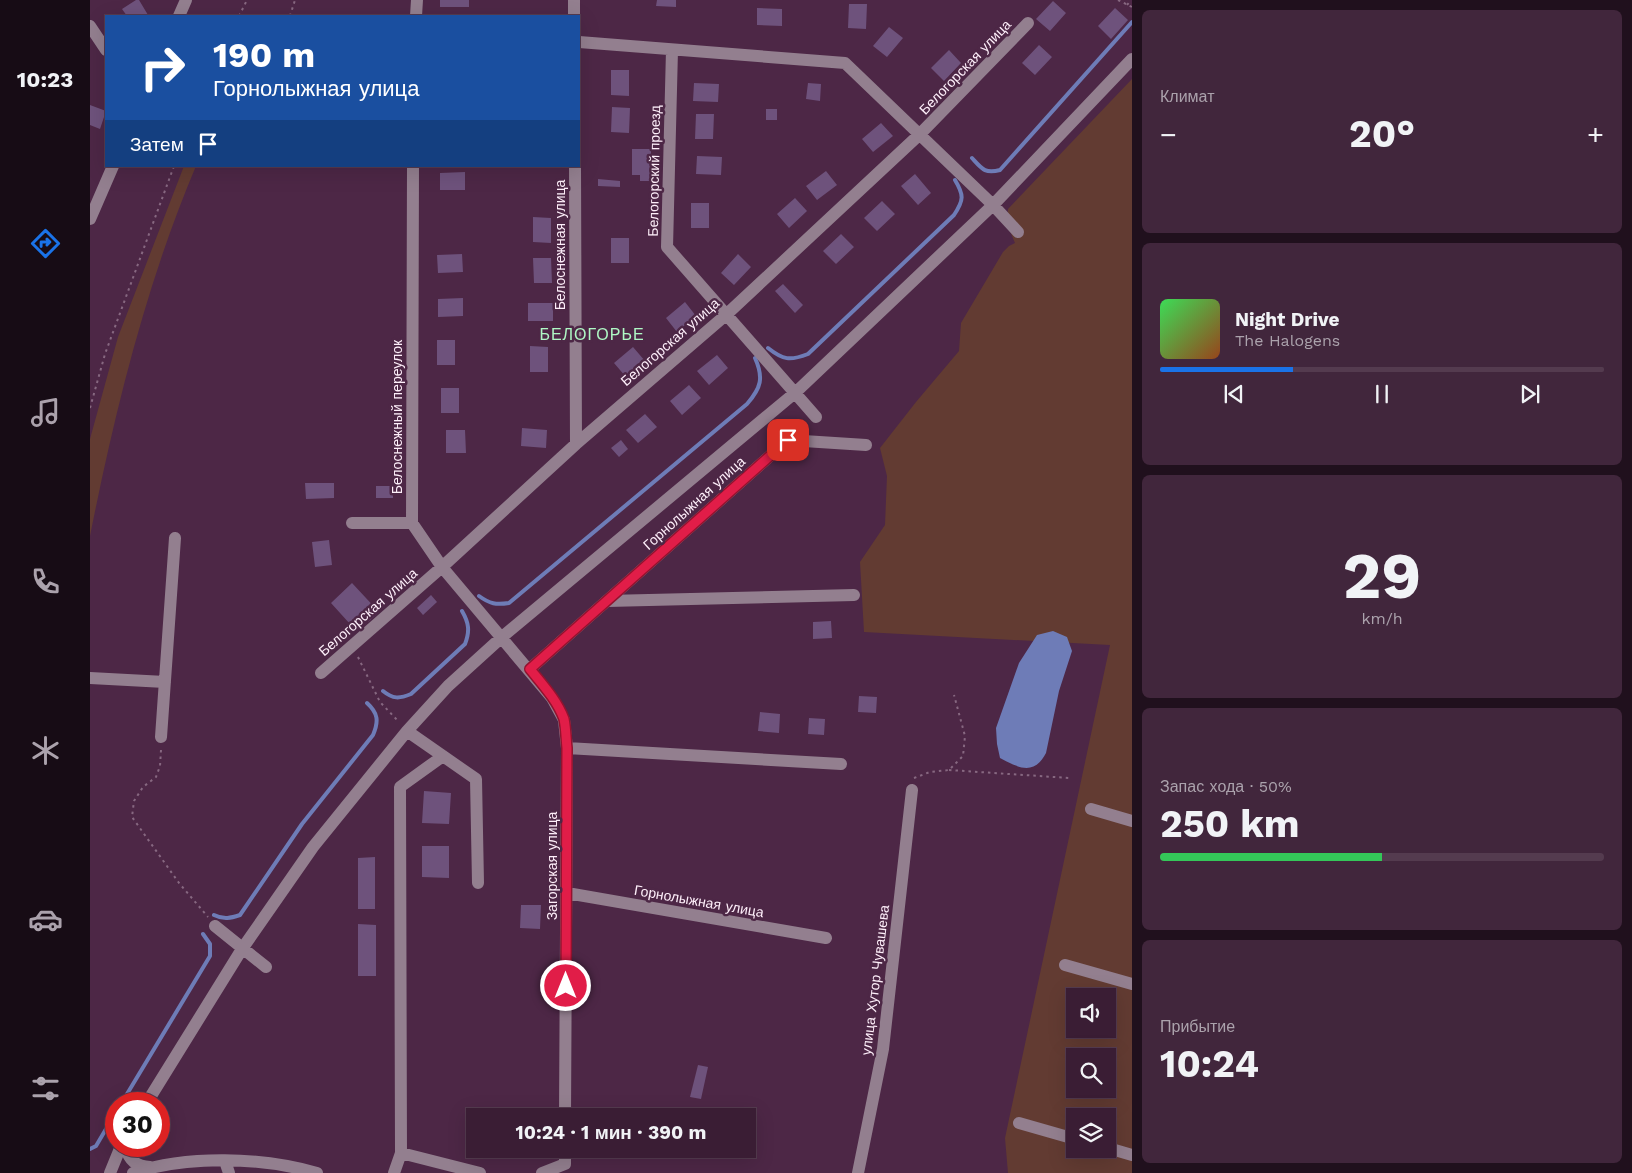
<!DOCTYPE html>
<html lang="ru">
<meta charset="utf-8">
<style>
body{margin:0;font-family:"Work Sans",sans-serif;background:#41263c;color:#f1f3f6;height:100vh;display:flex;flex-direction:column;font-size:19px;white-space:nowrap}
*{box-sizing:border-box;margin:0}
p{font-size:16px;color:#aba2ac}
.icon{flex:none;width:28px;height:28px;fill:none;stroke:currentColor;stroke-width:2;stroke-linecap:round;stroke-linejoin:round}
.map{position:relative;flex:1;overflow:hidden}
.drawer{display:flex;flex-direction:column;gap:10px;padding:10px;background:#20101d;width:500px}
.drawer>*{flex:none}
.guide{position:absolute;left:15px;top:15px;width:475px;height:152px;border-radius:0px;box-shadow:0 5px 20px #0002,0 0 0 1px #543b4f;background:#1a4fa0;color:#fff;overflow:hidden}
.fabs{position:absolute;left:976px;top:988px;display:grid;gap:10px}
.fabs a{display:grid;place-items:center;width:50px;height:50px;border-radius:0px;background:#3a1d34;box-shadow:0 5px 20px #0002,0 0 0 1px #543b4f;font-size:25px}
.speed{position:absolute;left:15px;top:1092px;display:flex;gap:10px;font-size:25px;font-weight:700;text-align:center}
.speed>*{display:grid;place-content:center;width:65px;height:65px;border-radius:50%;background:#3a1d34;box-shadow:0 5px 20px #0002,0 0 0 1px #543b4f;line-height:1}
.speed .limit{border:8px solid #d22;background:#fff;color:#111}
.pin{position:absolute;display:grid;place-items:center;width:42px;height:42px;color:#fff;margin:-21px;border-radius:10px;box-shadow:0 2px 8px #0006}
.me{position:absolute;width:55px;margin:-28px;rotate:0deg;stroke-linejoin:round;filter:drop-shadow(0 0 4px #0008)}
.turn{display:flex;align-items:center;gap:18px;height:105px;padding:0 25px;font-size:22px}
.turn .icon{width:65px;height:65px;stroke-width:2.5}
.turn b{display:block;font-size:35px;line-height:42px}
.then{display:flex;align-items:center;height:48px;padding:0 25px;background:#0003;gap:10px;font-size:19px}
.big{font-size:38px;font-weight:700;line-height:1.1}
.drawer .card{flex:1;display:flex;flex-direction:column;justify-content:center;gap:8px;min-width:0;padding:0 18px;border-radius:8px;background:#41263c}
.drawer .dial{align-items:center;gap:0}
.dial b{font-size:65px;line-height:1}
.song{display:flex;align-items:center;gap:15px}
.cover{width:60px;height:60px;border-radius:8px;background:linear-gradient(135deg,hsl(130 70% 55%),hsl(20 70% 35%))}
.played{height:5px;border-radius:2px;background:linear-gradient(90deg,#1a73e8 30%,#543b4f 30%)}
.keys{display:flex;justify-content:space-around;direction:ltr}
.heat{display:flex;justify-content:space-between;align-items:center;font-size:28px;direction:ltr}
.charge{height:8px;border-radius:4px;background:linear-gradient(90deg,#34c759 50%,#543b4f 0)}
.trip{position:absolute;left:376px;top:1108px;width:290px;height:50px;border-radius:0px;background:#3a1d34;box-shadow:0 5px 20px #0002,0 0 0 1px #543b4f;font-weight:700;line-height:50px;text-align:center}
main{display:flex;flex:1;min-height:0}
.menu{display:flex;flex-direction:column;width:90px;justify-content:space-around;align-items:center;background:#170c15;color:#aba2ac}
.menu .icon{width:35px;height:35px}
.menu .active{color:#1a73e8}
.menu b{font-size:22px;color:#f1f3f6}
.map>svg:first-child{display:block}
</style>
<main>
<nav class="menu">
<b>10:23</b>
<svg class="icon active" aria-label="directions" viewBox="0 0 24 24"><path d="M12 3l9 9-9 9-9-9zM9 14v-3h6M13 9l2 2-2 2"/></svg>
<svg class="icon" aria-label="music" viewBox="0 0 24 24"><path d="M9 18V5l10-2v13"/><circle cx="6" cy="18" r="3"/><circle cx="16" cy="16" r="3"/></svg>
<svg class="icon" aria-label="phone" viewBox="0 0 24 24"><path d="M5 4h4l2 5-3 2q2 4 5 5l2-3 5 2v4C11 20 4 13 5 4z"/></svg>
<svg class="icon" aria-label="climate" viewBox="0 0 24 24"><path d="M12 3v18M4 7l16 10M4 17L20 7"/></svg>
<svg class="icon" aria-label="car" viewBox="0 0 24 24"><path d="M5 17H2v-5l4-1 3-4h7l3 4 3 1v5h-3M9 17h6M6 11h13"/><circle cx="7" cy="17" r="2"/><circle cx="17" cy="17" r="2"/></svg>
<svg class="icon" aria-label="filters" viewBox="0 0 24 24"><path d="M4 7h16M4 17h16"/><circle cx="9" cy="7" r="2"/><circle cx="15" cy="17" r="2"/></svg>
</nav>
<div class="map">
<svg width="1042" height="1173" viewBox="0 0 1042 1173">
<rect width="100%" height="100%" fill="#4d2746"/>
<!-- green -->
<path fill="#623b32" fill-rule="evenodd" d="M 1042,79 L 1042,1173 L 918,1173 L 915,1138 L 1020,645 L 774,632 L 770,562 L 795,525 L 797,476 L 790,448 L 826,402 L 869,351 L 871,323 L 913,252 L 919,246 L 925,243 L 917,224 L 918,209 ZM 985,996 L 1018,996 L 1018,1029 L 985,1029 ZM 985,1056 L 1018,1056 L 1018,1089 L 985,1089 ZM 985,1116 L 1018,1116 L 1018,1149 L 985,1149 Z
M 94,166 L 106,166 C 56,284 25,411 0,536 L 0,439 L 28,337 Z"/>
<!-- water -->
<path fill="#6e7cb7" d="M 963,631 L 977,637 L 982,651 L 969,691 L 956,753 C 944,776 929,768 910,758 L 907,744 L 906,728 L 929,663 L 947,635 Z"/>
<g fill="none" stroke-linecap="round" stroke-linejoin="round">
<!-- stream -->
<path stroke="#6e7cb7" stroke-width="4" d="M 882,158 C 892,169 895,174 910,170 L 1042,22
M 678,348 C 693,360 700,361 718,354 L 864,215 C 874,200 874,195 865,180
M 389,596 C 400,604 406,605 419,603 L 657,404 C 671,388 674,378 665,358
M 293,691 C 303,699 309,699 321,694 L 375,644 C 380,631 379,623 372,611
M 124,915 C 134,920 141,918 150,915 L 212,824 L 283,735 C 289,721 288,713 277,703
M 31,1104 L 120,956 L 120,944 L 113,934
M 0,1149 L 6,1146 L 26,1112"/>
</g>
<!-- building -->
<path fill="#6e527c" d="M 46,0 L 49,0 L 58,15 L 56,16 L 37,16 L 32,9 Z
M 350,0 L 379,0 L 379,7 L 350,7 Z
M 567,0 L 586,0 L 586,7 L 566,6 Z
M 963,1 L 976,13 L 960,31 L 946,19 Z
M 759,4 L 777,4 L 776,29 L 758,28 Z
M 667,8 L 692,9 L 692,26 L 667,25 Z
M 1025,8 L 1038,20 L 1021,39 L 1008,26 Z
M 799,27 L 813,38 L 797,57 L 783,46 Z
M 949,45 L 962,57 L 945,75 L 932,63 Z
M 859,50 L 871,63 L 854,81 L 841,68 Z
M 521,70 L 539,70 L 539,96 L 521,95 Z
M 604,83 L 629,84 L 628,102 L 603,101 Z
M 718,83 L 731,84 L 730,101 L 716,99 Z
M 0,105 L 16,111 L 10,129 L 0,125 Z
M 522,107 L 540,108 L 539,133 L 521,132 Z
M 676,109 L 687,109 L 687,120 L 676,120 Z
M 606,114 L 624,114 L 623,139 L 605,139 Z
M 791,123 L 803,136 L 783,152 L 772,139 Z
M 542,149 L 561,149 L 561,181 L 550,181 L 550,175 L 542,175 Z
M 607,156 L 632,157 L 631,175 L 606,174 Z
M 736,171 L 747,185 L 727,200 L 716,186 Z
M 375,172 L 375,190 L 350,190 L 350,173 Z
M 825,174 L 841,193 L 828,205 L 811,186 Z
M 508,179 L 530,181 L 530,187 L 508,186 Z
M 705,198 L 717,211 L 699,228 L 687,214 Z
M 792,201 L 805,214 L 787,231 L 774,218 Z
M 601,203 L 619,203 L 619,228 L 601,228 Z
M 443,217 L 461,218 L 461,243 L 443,242 Z
M 751,234 L 764,247 L 746,264 L 733,251 Z
M 521,238 L 539,238 L 539,263 L 521,263 Z
M 372,254 L 373,272 L 348,273 L 347,255 Z
M 648,254 L 661,267 L 644,285 L 631,273 Z
M 443,258 L 461,258 L 462,283 L 444,283 Z
M 693,284 L 713,305 L 705,313 L 685,291 Z
M 373,298 L 373,316 L 348,317 L 348,299 Z
M 595,302 L 606,316 L 587,332 L 576,318 Z
M 438,303 L 463,303 L 463,321 L 438,321 Z
M 347,340 L 365,340 L 365,365 L 347,365 Z
M 440,346 L 458,347 L 458,372 L 440,372 Z
M 543,347 L 555,361 L 536,377 L 524,363 Z
M 627,355 L 638,368 L 619,385 L 607,371 Z
M 599,385 L 611,398 L 592,415 L 580,401 Z
M 351,388 L 369,388 L 369,413 L 351,413 Z
M 555,414 L 567,427 L 548,443 L 536,430 Z
M 432,428 L 457,430 L 456,448 L 431,446 Z
M 356,430 L 375,430 L 376,453 L 356,453 Z
M 531,440 L 538,449 L 529,457 L 521,448 Z
M 215,483 L 244,483 L 244,498 L 216,499 Z
M 286,486 L 303,486 L 303,498 L 286,498 Z
M 239,540 L 242,565 L 225,567 L 222,542 Z
M 262,583 L 289,612 L 278,622 L 271,614 L 260,624 L 241,603 Z
M 341,595 L 347,602 L 333,615 L 327,608 Z
M 741,621 L 742,638 L 723,639 L 723,622 Z
M 769,696 L 787,697 L 786,713 L 768,712 Z
M 670,712 L 690,714 L 689,733 L 668,731 Z
M 719,718 L 735,719 L 734,735 L 718,734 Z
M 334,791 L 361,793 L 359,824 L 332,823 Z
M 332,846 L 359,846 L 359,878 L 332,877 Z
M 285,857 L 285,909 L 268,909 L 268,858 Z
M 431,905 L 451,905 L 450,929 L 430,928 Z
M 268,924 L 286,925 L 286,976 L 268,976 Z
M 608,1065 L 618,1067 L 611,1099 L 600,1097 Z"/>
<g fill="none" stroke-linecap="round" stroke-linejoin="round">
<!-- path -->
<path stroke="#876881" stroke-width="2" stroke-dasharray="2.5 4" stroke-linecap="butt" d="M 1028,0 L 1042,7
M 1037,5 L 1041,0
M 149,16 L 157,0
M 200,16 L 205,0
M 0,408 L 15,354 L 84,166
M 268,657 L 290,702 L 309,722
M 71,750 L 70,766 L 66,777 L 53,787 L 44,801 L 42,817 L 89,883 L 118,917
M 859,770 L 979,778
M 824,778 L 840,772 L 859,770 L 873,756 L 875,736 L 864,695"/>
<!-- minor -->
<path stroke="#937f8f" stroke-width="12" d="M 484,0 L 484,16
M 89,16 L 96,0
M 326,16 L 327,0
M 0,26 L 16,50
M 489,42 L 755,63 L 903,205 L 928,232
M 582,50 L 577,247 L 726,417
M 323,166 L 322,523 L 352,567 L 462,698 L 474,720 L 477,748 L 475,1116
M 485,166 L 486,444
M 0,219 L 23,166
M 262,523 L 322,523
M 517,601 L 764,595
M 440,669 L 698,440 L 776,445
M 231,673 L 352,567 L 486,444 L 637,314 L 830,134 L 938,23
M 0,678 L 75,682
M 317,731 L 386,779 L 388,883
M 71,737 L 85,538
M 477,748 L 751,764
M 1001,809 L 1042,821
M 477,893 L 736,938
M 125,926 L 176,967
M 975,965 L 1042,984
M 56,1104 L 152,949 L 223,847 L 317,731 L 358,686 L 412,637 L 706,392 L 903,205 L 1042,59
M 929,1123 L 985,1139
M 35,1146 C 39,1161 46,1166 60,1167
M 1018,1148 L 1042,1155
M 311,1153 L 310,787 L 353,756
M 135,1161 L 139,1173
M 20,1173 L 31,1146
M 43,1173 C 98,1155 171,1157 227,1173
M 304,1173 L 311,1153 L 390,1173
M 452,1173 L 475,1164 L 475,1149
M 768,1173 L 793,1049 L 822,790"/>
</g>
<g fill="none" stroke-linecap="round" stroke-linejoin="round">
<!-- route casing -->
<g stroke="#92132f" stroke-width="12">
<path id="route" d="M 476,986 L 477,748 C 476,739 476,728 474,719 C 467,700 452,684 440,669 L 698,440"/>
</g>
<!-- route -->
<use href="#route" stroke="#e11d48" stroke-width="9"/>
</g>
<g text-anchor="middle" dominant-baseline="central" stroke-width="5" stroke-linejoin="round" paint-order="stroke">
<!-- street labels -->
<g font-size="14" fill="#feeffa" stroke="#4d2746">
<text transform="translate(875 67) rotate(-46)">Белогорская улица</text>
<text transform="translate(564 171) rotate(-89)">Белогорский проезд</text>
<text transform="translate(470 245) rotate(-90)">Белоснежная улица</text>
<text transform="translate(580 342) rotate(-41)">Белогорская улица</text>
<text transform="translate(307 417) rotate(-90)">Белоснежный переулок</text>
<text transform="translate(604 503) rotate(-42)">Горнолыжная улица</text>
<text transform="translate(278 612) rotate(-41)">Белогорская улица</text>
<text transform="translate(462 866) rotate(-90)">Загорская улица</text>
<text transform="translate(609 901) rotate(10)">Горнолыжная улица</text>
<text transform="translate(785 980) rotate(-83)">улица Хутор Чувашева</text>
</g>
<!-- quarter labels -->
<g font-size="16" letter-spacing="1" fill="#aff8c5" stroke="#4d2746">
<text x="502" y="334">БЕЛОГОРЬЕ</text>
</g>
</g>
</svg>
<div class="fabs">
<a><svg class="icon" aria-label="sound" viewBox="0 0 24 24"><path d="M4 9h4l5-4v14l-5-4H4zM17 9q2 3 0 6"/></svg></a>
<a><svg class="icon" aria-label="search" viewBox="0 0 24 24"><circle cx="10" cy="10" r="6"/><path d="M15 15l6 6"/></svg></a>
<a><svg class="icon" aria-label="layers" viewBox="0 0 24 24"><path d="M12 4l9 5-9 5-9-5zM3 14l9 5 9-5"/></svg></a>
</div>
<div class="speed"><div class="limit">30</div></div>
<div class="pin" style="left:698px;top:440px;background:#d93025"><svg class="icon" aria-label="arrive" viewBox="0 0 24 24"><path d="M6 21V4h12l-3 4 3 4H6"/></svg></div>
<svg class="me" style="left:476px;top:986px" viewBox="-20 -20 40 40"><circle r="17" fill="#e11d48" stroke="#fff" stroke-width="3"/><path d="M0-11L8 9 0 5-8 9z" fill="#fff"/></svg>
<div class="trip">10:24 · 1 мин · 390 m</div>
<div class="guide">
<div class="turn"><svg class="icon" aria-label="right" viewBox="0 0 24 24"><path d="M7 20v-9h11M14 6l5 5-5 5"/></svg><div><b>190 m</b>Горнолыжная улица</div></div>
<div class="then">Затем<svg class="icon" aria-label="arrive" viewBox="0 0 24 24"><path d="M6 21V4h12l-3 4 3 4H6"/></svg></div>
</div>
</div>
<section class="drawer">
<div class="card"><p>Климат</p>
<div class="heat"><a>−</a><b class="big">20°</b><a>+</a></div>
</div>
<div class="card">
<div class="song"><i class="cover"></i><div><b>Night Drive</b><p>The Halogens</p></div></div>
<div class="played"></div>
<div class="keys"><svg class="icon" aria-label="previous" viewBox="0 0 24 24"><path d="M18 5L8 12l10 7zM5 5v14"/></svg><svg class="icon" aria-label="pause" viewBox="0 0 24 24"><path d="M8 5v14M16 5v14"/></svg><svg class="icon" aria-label="next" viewBox="0 0 24 24"><path d="M6 5l10 7-10 7zM19 5v14"/></svg></div>
</div>
<div class="card dial"><b>29</b><p>km/h</p></div>
<div class="card"><p>Запас хода · 50%</p><b class="big">250 km</b><div class="charge"></div></div>
<div class="card"><p>Прибытие</p><b class="big">10:24</b></div>
</section>
</main>
